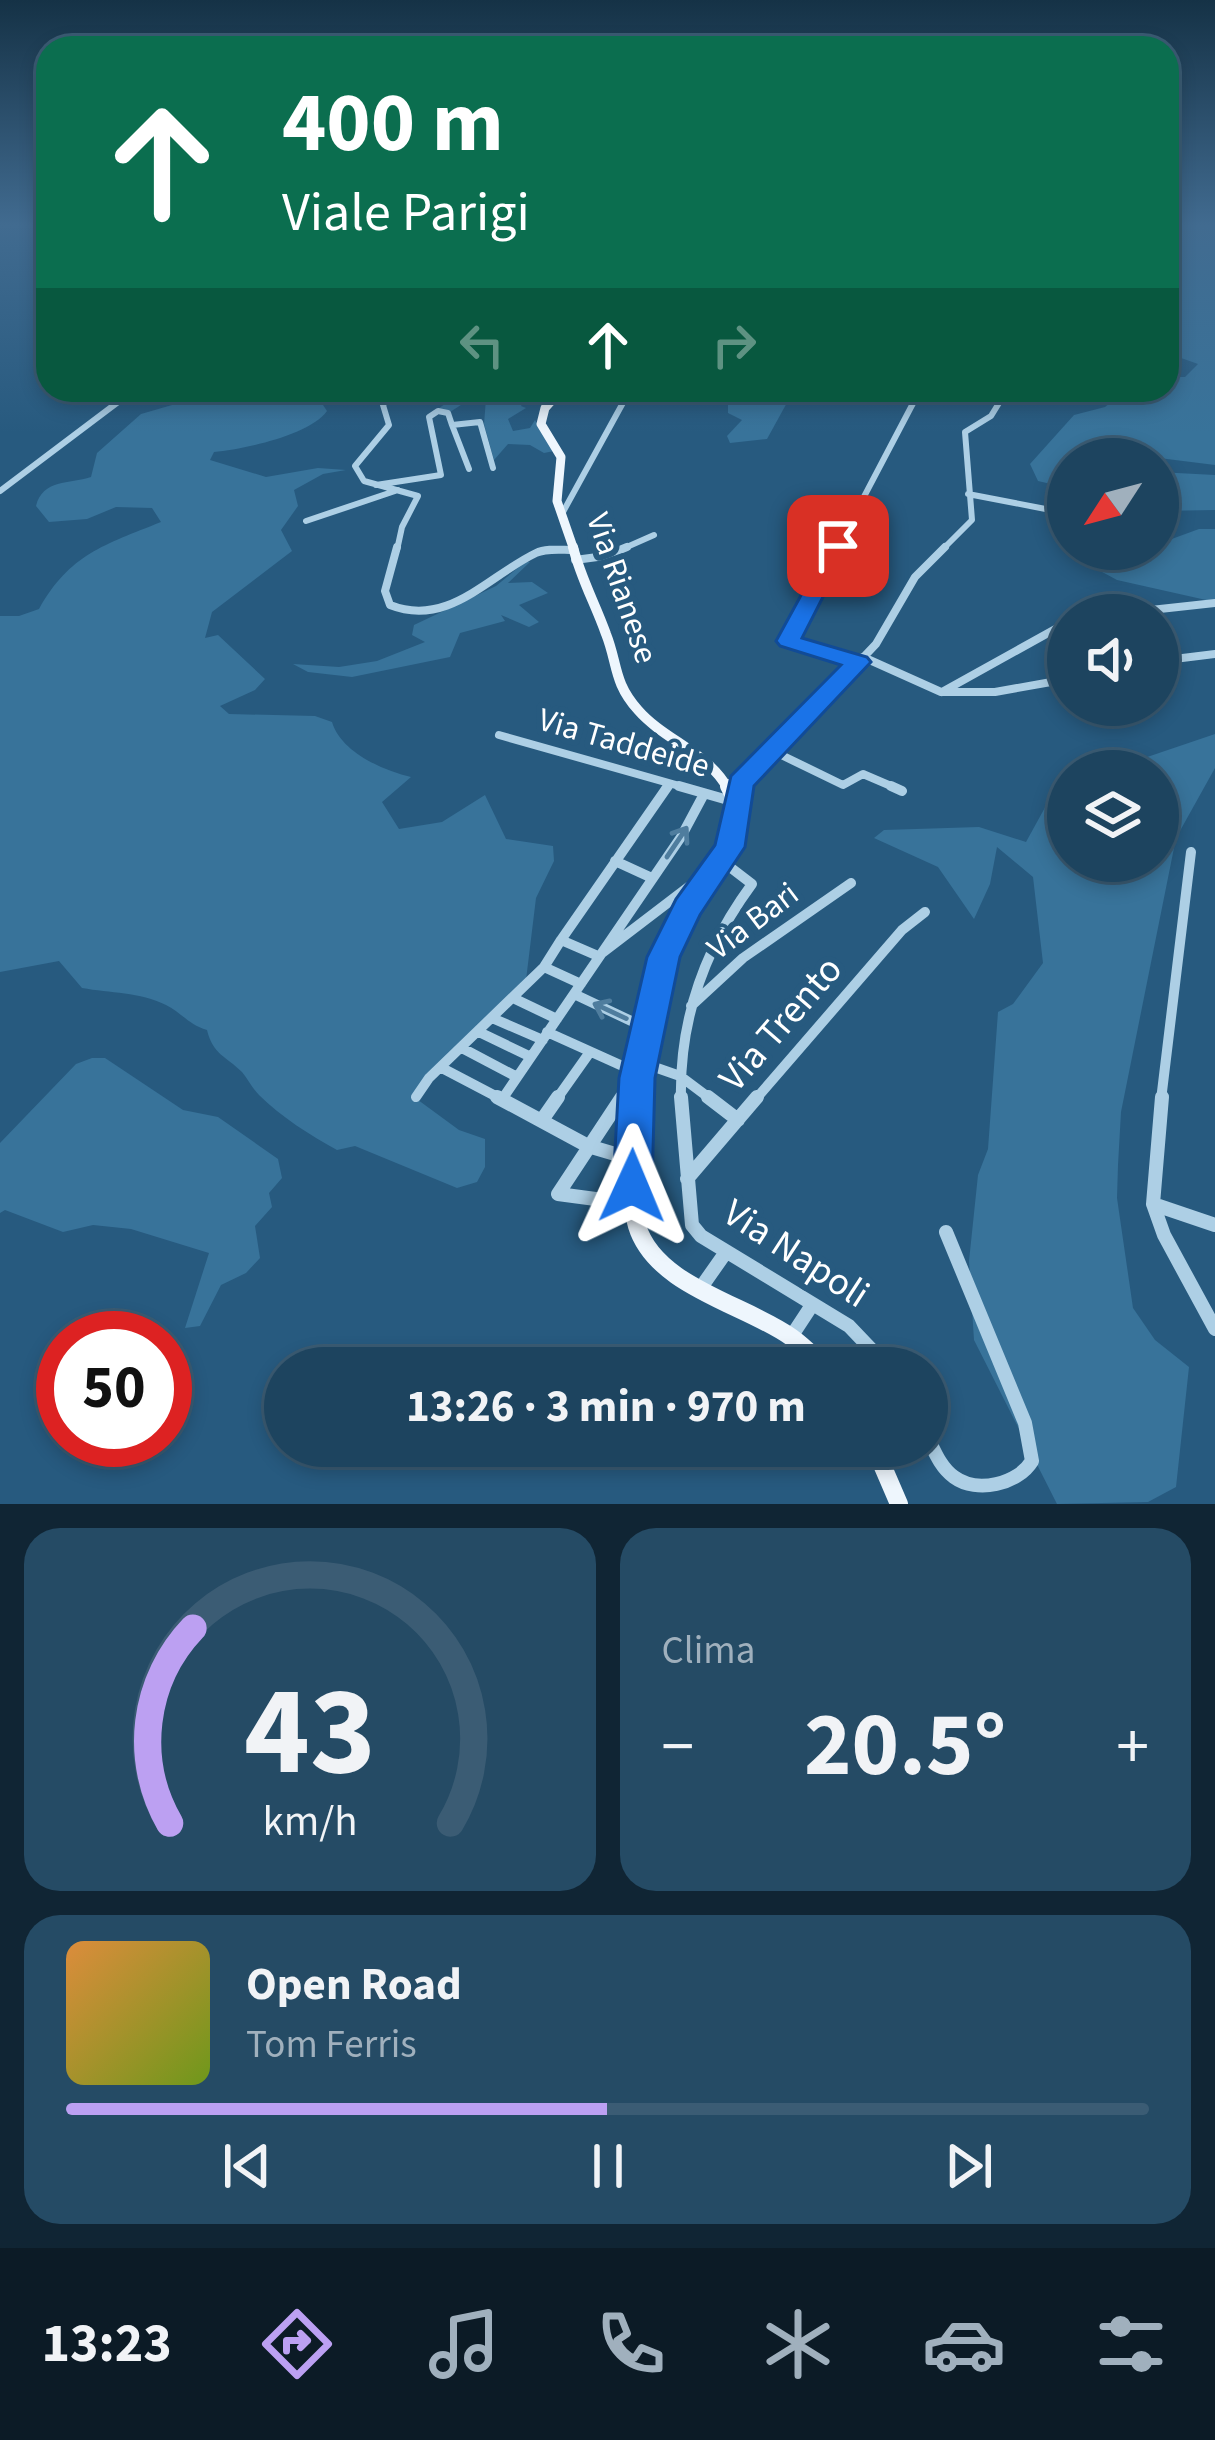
<!DOCTYPE html>
<html lang="it">
<meta charset="utf-8">
<style>
body{margin:0;font-family:"Source Sans 3",sans-serif;background:#254b65;color:#f1f3f6;height:100vh;display:flex;flex-direction:column;font-size:45px;white-space:nowrap}
*{box-sizing:border-box;margin:0}
p{font-size:39px;color:#a0b0bd}
.icon{flex:none;width:66px;height:66px;fill:none;stroke:currentColor;stroke-width:2;stroke-linecap:round;stroke-linejoin:round}
.map{position:relative;height:1504px;overflow:hidden}
.drawer{display:flex;flex-direction:column;gap:24px;padding:24px;background:#102534;flex:1}
.drawer>*{flex:none}
.guide{position:absolute;left:36px;top:36px;width:1143px;height:366px;border-radius:36px;box-shadow:0 6px 18px #0003,0 0 0 3px #3b5c74;background:#0b6e4f;color:#fff;overflow:hidden}
.needle{width:78px;rotate:234deg}
.buttons{position:absolute;left:1047px;top:438px;display:grid;gap:24px}
.buttons a{display:grid;place-items:center;width:132px;height:132px;border-radius:50%;background:#1d445f;box-shadow:0 6px 18px #0003,0 0 0 3px #3b5c74;font-size:60px}
.speed{position:absolute;left:36px;top:1311px;display:flex;gap:24px;font-size:60px;font-weight:700;text-align:center}
.speed>*{display:grid;place-content:center;width:156px;height:156px;border-radius:50%;background:#1d445f;box-shadow:0 6px 18px #0003,0 0 0 3px #3b5c74;line-height:1}
.speed .limit{border:18px solid #d22;background:#fff;color:#111}
.pin{position:absolute;display:grid;place-items:center;width:102px;height:102px;color:#fff;margin:-51px;border-radius:24px;box-shadow:0 6px 18px #0006}
.me{position:absolute;width:132px;margin:-66px;rotate:1deg;stroke-linejoin:round;filter:drop-shadow(0 0 9px #0008)}
.turn{display:flex;align-items:center;gap:42px;height:252px;padding:0 48px;font-size:54px}
.turn .icon{width:156px;height:156px;stroke-width:2.5}
.turn b{display:block;font-size:84px;line-height:102px}
.lanes{display:flex;align-items:center;height:114px;padding:0 48px;background:#0003;justify-content:center;gap:60px;direction:ltr}
.lanes .off{opacity:.35}
.big{font-size:90px;font-weight:700;line-height:1.1}
.drawer .card{flex:1;display:flex;flex-direction:column;justify-content:center;gap:18px;min-width:0;padding:0 42px;border-radius:36px;background:#254b65}
.drawer .dial{align-items:center;gap:0}
.dial svg{height:312px;overflow:visible;fill:none;stroke:#3b5c74;stroke-width:7;stroke-linecap:round;text-anchor:middle}
.dial text{fill:#f1f3f6;stroke:none}
.song{display:flex;align-items:center;gap:36px}
.cover{width:144px;height:144px;border-radius:18px;background:linear-gradient(135deg,hsl(30 70% 55%),hsl(80 70% 35%))}
.played{height:12px;border-radius:6px;background:linear-gradient(90deg,#bca0f2 50%,#3b5c74 50%)}
.keys{display:flex;justify-content:space-around;direction:ltr}
.heat{display:flex;justify-content:space-between;align-items:center;font-size:66px;direction:ltr}
.drawer .tiles{flex:1;display:grid;gap:24px;grid-template-columns:1fr 1fr}
.card:last-child{grid-column:span 2}
.trip{position:absolute;left:264px;top:1347px;width:684px;height:120px;border-radius:60px;background:#1d445f;box-shadow:0 6px 18px #0003,0 0 0 3px #3b5c74;font-weight:700;line-height:120px;text-align:center}
.menu{display:flex;height:192px;justify-content:space-around;align-items:center;background:#0c1b26;color:#a0b0bd}
.menu .icon{width:84px;height:84px}
.menu .on{color:#bca0f2}
.menu b{font-size:54px;color:#f1f3f6}
.map>svg:first-child{display:block}
</style>
<div class="map">
<svg width="1215" height="1504" viewBox="0 0 1215 1504">
<rect width="100%" height="100%" fill="#275a7f"/>
<!-- green -->
<path fill="#38739a" d="M 1167,223 L 1215,223 L 1215,465 L 1159,458 L 1068,459 L 1068,488 L 1038,481 L 1030,464 L 1074,415 L 1105,407 L 1126,390 L 1167,390 L 1167,377 L 1185,377 L 1198,364 L 1167,353 Z
M 224,390 L 325,390 L 319,399 L 327,411 C 310,435 245,449 214,452 L 210,460 L 266,477 L 318,468 L 346,470 L 323,474 L 294,490 L 298,506 L 281,530 L 292,551 L 212,612 L 205,638 L 218,635 L 265,679 L 255,690 L 220,706 L 229,714 L 315,716 L 332,722 C 341,752 382,770 411,777 L 382,802 L 399,829 L 442,822 L 485,795 L 506,839 L 553,846 L 554,861 L 536,898 L 526,980 L 414,1097 L 459,1130 L 485,1139 L 485,1167 L 477,1182 L 457,1188 L 355,1146 L 337,1150 C 310,1135 281,1117 259,1095 C 252,1088 248,1079 242,1072 C 226,1056 213,1055 207,1030 C 189,1025 182,1013 166,1005 C 140,992 110,993 82,988 L 59,961 L 0,972 L 0,616 L 19,616 L 39,609 C 70,554 104,545 161,522 L 152,508 L 116,507 L 87,519 L 49,522 L 36,506 C 43,479 69,484 91,477 L 97,453 L 141,414 Z
M 464,390 L 529,390 L 521,406 L 526,408 L 508,419 L 513,431 L 530,428 L 535,420 L 554,451 L 544,453 L 530,445 L 508,444 L 494,460 L 484,424 L 486,399 L 464,403 L 450,412 L 438,409 Z
M 734,390 L 794,390 L 767,439 L 730,443 L 727,436 L 742,420 L 728,413 L 728,404 L 738,402 Z
M 1158,472 L 1215,475 L 1215,510 L 1158,511 Z
M 1215,529 L 1215,602 L 1117,580 L 1093,567 L 1094,561 L 1115,551 L 1158,549 L 1158,544 L 1199,529 Z
M 525,562 L 530,562 L 508,583 L 532,582 L 548,593 L 519,605 L 539,622 L 529,627 L 501,615 L 505,621 L 460,633 L 450,657 L 352,677 L 308,672 L 293,664 L 339,667 L 377,661 L 425,642 L 412,635 L 414,625 L 496,586 Z
M 1215,734 L 1215,768 L 1176,838 L 1121,1112 L 1118,1165 L 1117,1198 L 1133,1308 L 1155,1340 L 1189,1367 L 1176,1487 L 1148,1502 L 1057,1504 L 974,1340 L 969,1261 L 978,1175 L 988,1149 L 998,1012 L 1013,1004 L 1043,963 L 1033,877 L 997,847 L 990,884 L 974,919 L 938,867 L 874,838 L 884,830 L 979,827 L 1026,842 L 1048,802 L 1068,788 L 1068,861 L 1158,861 L 1158,771 L 1106,771 Z
M 92,1058 L 105,1058 L 183,1110 L 218,1117 L 278,1159 L 282,1178 L 269,1193 L 272,1207 L 255,1226 L 260,1258 L 246,1273 L 221,1285 L 200,1326 L 185,1328 L 209,1253 L 131,1229 L 93,1225 L 63,1232 L 5,1210 L 0,1213 L 0,1143 L 76,1064 Z"/>
<g fill="none" stroke-linecap="round" stroke-linejoin="round">
<!-- minor-far3 -->
<path stroke="#adcfe5" stroke-width="6" d="M 394,390 L 383,405 L 389,425 L 355,466 L 364,481 L 418,496 L 402,527 L 397,550
M 452,425 L 469,469
M 376,485 L 441,475 L 429,417 L 438,411 L 448,413 L 452,425 L 480,422 L 493,468
M 0,491 L 134,390
M 968,494 L 1056,511
M 563,512 L 630,390
M 306,521 L 398,490
M 620,550 L 654,535
M 836,550 L 920,390
M 942,550 L 972,520 L 965,432 L 991,416 L 1007,390"/>
<!-- minor-far2 -->
<path stroke="#adcfe5" stroke-width="8" d="M 397,547 L 385,591 L 390,605 C 448,628 488,576 536,553 C 546,548 561,550 573,550
M 838,547 L 788,641 L 858,662
M 575,560 L 605,556 L 627,547
M 1105,615 L 1215,603
M 863,657 L 941,692 L 995,692 L 1068,679
M 1158,661 L 1215,654
M 942,692 L 1068,622
M 499,735 L 690,789
M 771,750 L 843,785 L 863,774 L 898,789
M 665,789 L 669,784
M 739,789 L 876,644 L 915,577 L 945,547"/>
<!-- minor-far1 -->
<path stroke="#adcfe5" stroke-width="10" d="M 679,786 L 735,802 L 740,786
M 891,786 L 902,791
M 615,861 L 652,878
M 561,940 L 668,786
M 602,953 L 712,869
M 581,984 L 544,967 L 561,940 L 598,956
M 574,994 L 646,1028
M 513,998 L 557,1019
M 691,1006 L 743,958 L 851,883
M 492,1018 L 543,1040
M 479,1032 L 531,1057
M 547,1032 L 638,1073 L 620,1100
M 462,1048 L 517,1077
M 640,1062 L 680,1076 L 712,1100
M 442,1068 L 503,1100
M 416,1097 L 429,1078 L 544,967
M 503,1098 L 681,837 L 704,794
M 556,1100 L 590,1052
M 681,1100 C 679,1019 704,949 752,884 L 722,861
M 755,1100 L 902,930 L 925,912
M 1161,1100 L 1191,852"/>
<!-- minor -->
<path stroke="#adcfe5" stroke-width="14" d="M 497,1097 L 588,1146 L 632,1159
M 622,1097 L 558,1194 L 633,1204
M 681,1097 L 692,1225 L 701,1236 L 849,1326 L 889,1368
M 708,1097 L 738,1120
M 1162,1097 L 1153,1204 L 1215,1225
M 542,1120 L 558,1097
M 687,1179 L 757,1097
M 1153,1204 L 1164,1235 L 1215,1329
M 700,1289 L 726,1252
M 791,1337 L 812,1305
M 927,1436 C 934,1450 940,1467 954,1477 C 977,1494 1018,1484 1032,1461 L 1025,1423 L 946,1232"/>
<!-- major-far3 -->
<path stroke="#eef6fd" stroke-width="9" d="M 561,390 L 545,408 L 541,424 L 561,457 L 557,501 L 574,550"/>
<!-- major-far2 -->
<path stroke="#eef6fd" stroke-width="10" d="M 573,547 C 581,579 595,603 606,634 C 618,664 613,682 638,710 C 664,740 709,753 728,789"/>
<!-- major-far1 -->
<path stroke="#eef6fd" stroke-width="14" d="M 635,1100 L 652,1000 L 677,928 L 729,850 L 735,802 L 727,786"/>
<!-- major -->
<path stroke="#eef6fd" stroke-width="18" d="M 636,1097 C 632,1137 625,1188 637,1226 C 656,1287 745,1304 791,1337 C 804,1346 815,1358 826,1368
M 874,1446 L 899,1504"/>
</g>
<!-- one-way arrows -->
<defs><path id="oneway-shaft" d="M-6 0H5M1.5-3L5.5 0L1.5 3" fill="none" stroke-width="1.6" stroke-linecap="round" stroke-linejoin="round" transform="scale(3)"/></defs>
<g stroke="#4f7d9e">
<use href="#oneway-shaft" transform="translate(677 842) rotate(-56)"/>
<use href="#oneway-shaft" transform="translate(610 1011) rotate(-155)"/>
</g>
<!-- sky -->
<linearGradient id="sky" x2="0" y2="1"><stop stop-color="#153246"/><stop offset="0.52" stop-color="#416b90"/><stop offset="1" stop-color="#416b90" stop-opacity="0"/></linearGradient>
<rect width="1215" height="433" fill="url(#sky)"/>
<!-- route -->
<path fill="#1a73e8" stroke="#114b97" stroke-width="3" d="M 838,540 L 849,546 L 802,638 L 867,657 L 871,662 L 754,786 L 745,847 L 700,915 L 680,957 L 655,1078 L 652,1186 L 646,1200 L 632,1206 L 618,1200 L 613,1186 L 619,1078 L 647,957 L 676,899 L 715,845 L 731,776 L 841,665 L 780,646 L 776,641 L 828,546 Z"/>
<g text-anchor="middle" dominant-baseline="central" stroke-width="12" stroke-linejoin="round" paint-order="stroke">
<!-- street labels -->
<g font-size="33" fill="#fff" stroke="#275a7f">
<text transform="translate(622 588) rotate(71)">Via Rianese</text>
<text transform="translate(624 743) rotate(16)">Via Taddeide</text>
<text transform="translate(753 921) rotate(-37)">Via Bari</text>
</g>
<!-- near-street labels -->
<g font-size="39" fill="#fff" stroke="#275a7f">
<text transform="translate(781 1024) rotate(-49)">Via Trento</text>
<text transform="translate(796 1254) rotate(33)">Via Napoli</text>
</g>
</g>
</svg>
<div class="buttons">
<a><svg class="needle" viewBox="-14 -14 28 28"><path d="M0-13l5 13h-10z" fill="#e53935"/><path d="M0 13l5-13h-10z" fill="#a0b0bd"/></svg></a>
<a><svg class="icon" aria-label="sound" viewBox="0 0 24 24"><path d="M4 9h4l5-4v14l-5-4H4zM17 9q2 3 0 6"/></svg></a>
<a><svg class="icon" aria-label="layers" viewBox="0 0 24 24"><path d="M12 4l9 5-9 5-9-5zM3 14l9 5 9-5"/></svg></a>
</div>
<div class="speed"><div class="limit">50</div></div>
<div class="pin" style="left:838px;top:546px;background:#d93025"><svg class="icon" aria-label="arrive" viewBox="0 0 24 24"><path d="M6 21V4h12l-3 4 3 4H6"/></svg></div>
<svg class="me" style="left:632px;top:1186px" viewBox="-20 -20 40 40"><path d="M0-17L14 15 0 8-14 15z" fill="#1a73e8" stroke="#fff" stroke-width="4"/></svg>
<div class="trip">13:26 · 3 min · 970 m</div>
<div class="guide">
<div class="turn"><svg class="icon" aria-label="ahead" viewBox="0 0 24 24"><path d="M12 20V5M6 11l6-6 6 6"/></svg><div><b>400 m</b>Viale Parigi</div></div>
<div class="lanes"><svg class="icon off" aria-label="left" viewBox="0 0 24 24"><path d="M17 20v-9H6M10 6l-5 5 5 5"/></svg><svg class="icon" aria-label="ahead" viewBox="0 0 24 24"><path d="M12 20V5M6 11l6-6 6 6"/></svg><svg class="icon off" aria-label="right" viewBox="0 0 24 24"><path d="M7 20v-9h11M14 6l5 5-5 5"/></svg></div>
</div>
</div>
<section class="drawer">
<div class="tiles">
<div class="card dial"><svg viewBox="0 0 100 80">
<path d="M14 69A42 42 0 1 1 86 69"/>
<path d="M14 69A42 42 0 0 1 20 19" stroke="#bca0f2"/>
<text x="50" y="56" font-size="32" font-weight="700">43</text>
<text x="50" y="72" font-size="11">km/h</text>
</svg></div>
<div class="card"><p>Clima</p>
<div class="heat"><a>−</a><b class="big">20.5°</b><a>+</a></div>
</div>
<div class="card">
<div class="song"><i class="cover"></i><div><b>Open Road</b><p>Tom Ferris</p></div></div>
<div class="played"></div>
<div class="keys"><svg class="icon" aria-label="previous" viewBox="0 0 24 24"><path d="M18 5L8 12l10 7zM5 5v14"/></svg><svg class="icon" aria-label="pause" viewBox="0 0 24 24"><path d="M8 5v14M16 5v14"/></svg><svg class="icon" aria-label="next" viewBox="0 0 24 24"><path d="M6 5l10 7-10 7zM19 5v14"/></svg></div>
</div>
</div>
</section>
<nav class="menu">
<b>13:23</b>
<svg class="icon on" aria-label="directions" viewBox="0 0 24 24"><path d="M12 3l9 9-9 9-9-9zM9 14v-3h6M13 9l2 2-2 2"/></svg>
<svg class="icon" aria-label="music" viewBox="0 0 24 24"><path d="M9 18V5l10-2v13"/><circle cx="6" cy="18" r="3"/><circle cx="16" cy="16" r="3"/></svg>
<svg class="icon" aria-label="phone" viewBox="0 0 24 24"><path d="M5 4h4l2 5-3 2q2 4 5 5l2-3 5 2v4C11 20 4 13 5 4z"/></svg>
<svg class="icon" aria-label="climate" viewBox="0 0 24 24"><path d="M12 3v18M4 7l16 10M4 17L20 7"/></svg>
<svg class="icon" aria-label="car" viewBox="0 0 24 24"><path d="M5 17H2v-5l4-1 3-4h7l3 4 3 1v5h-3M9 17h6M6 11h13"/><circle cx="7" cy="17" r="2"/><circle cx="17" cy="17" r="2"/></svg>
<svg class="icon" aria-label="filters" viewBox="0 0 24 24"><path d="M4 7h16M4 17h16"/><circle cx="9" cy="7" r="2"/><circle cx="15" cy="17" r="2"/></svg>
</nav>
